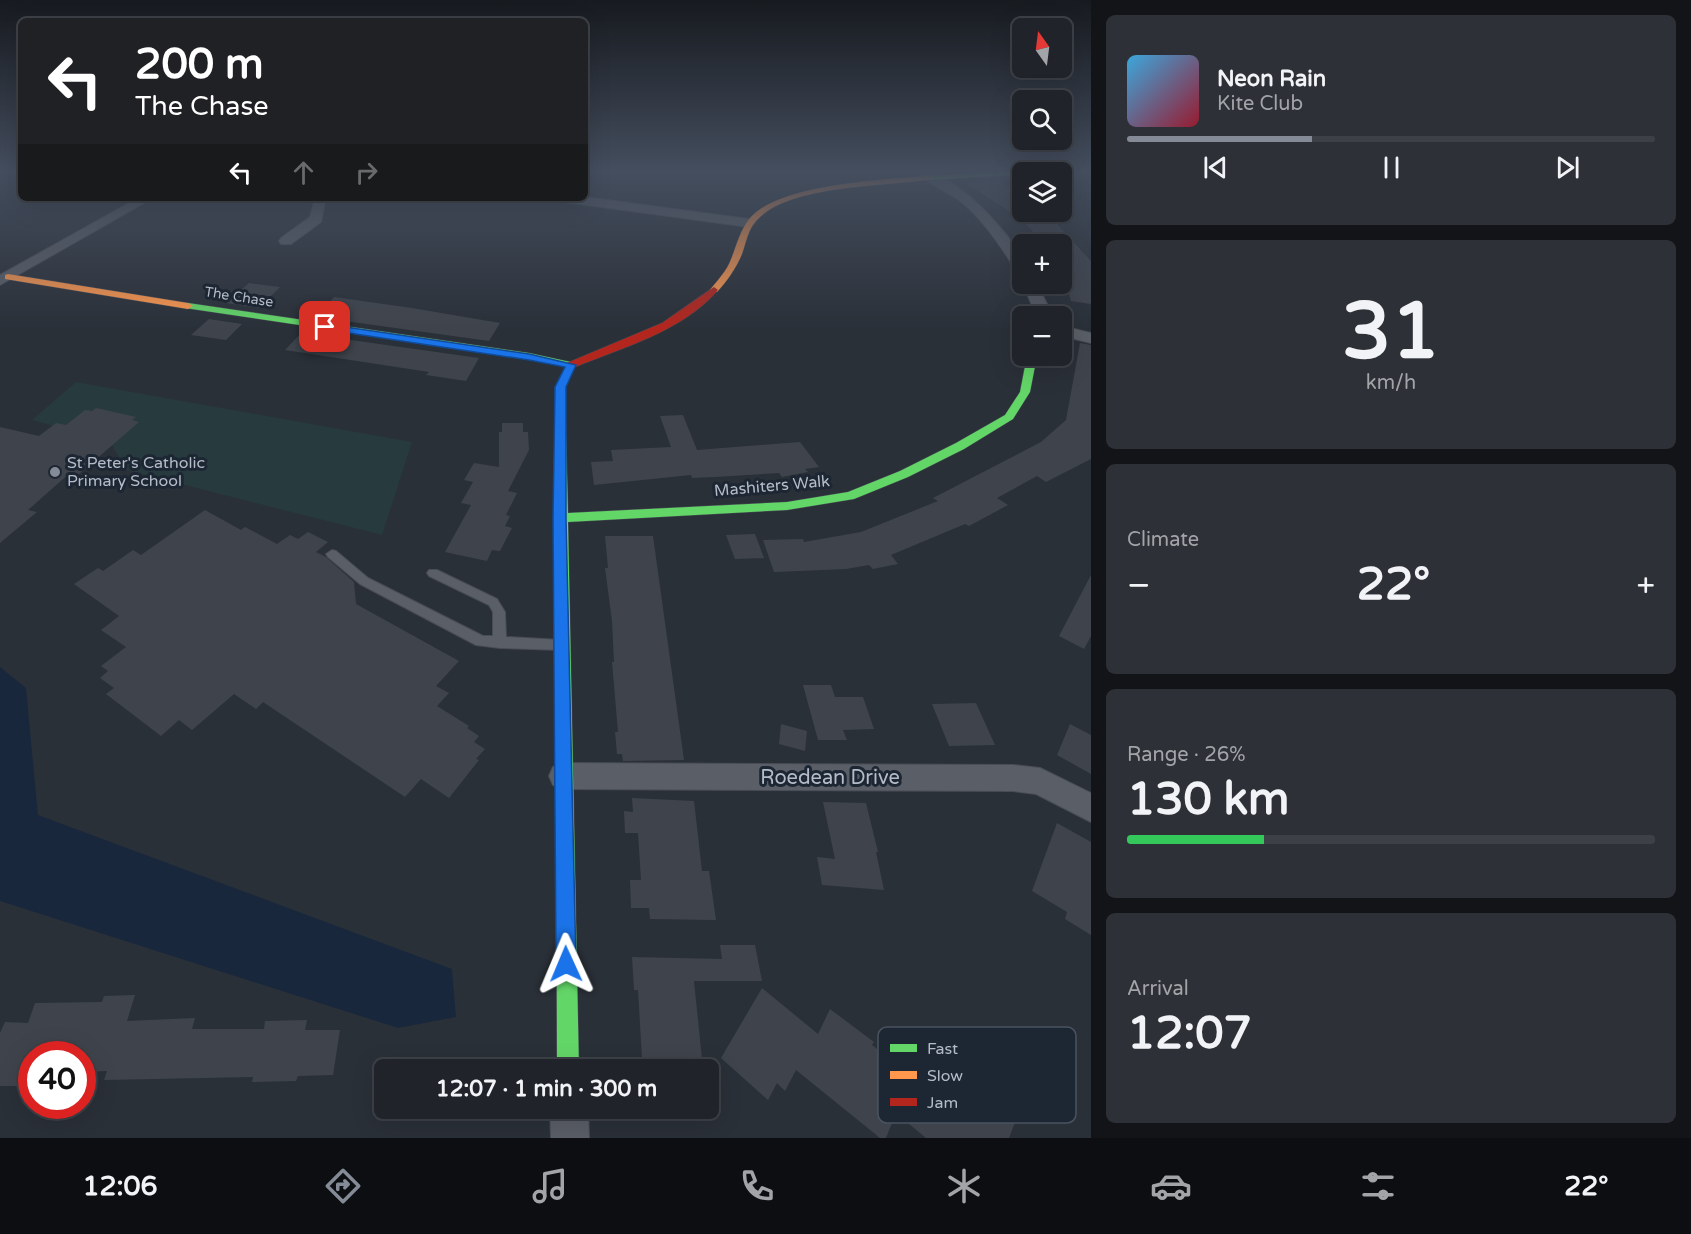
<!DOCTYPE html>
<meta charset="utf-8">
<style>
body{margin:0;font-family:"Varela Round",sans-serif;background:#2d3036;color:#f1f3f6;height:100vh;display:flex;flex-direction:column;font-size:22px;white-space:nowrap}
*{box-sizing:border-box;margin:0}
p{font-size:20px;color:#a2a4a8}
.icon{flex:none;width:33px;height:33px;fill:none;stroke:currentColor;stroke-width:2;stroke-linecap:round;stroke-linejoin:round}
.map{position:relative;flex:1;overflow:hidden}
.details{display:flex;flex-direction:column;gap:15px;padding:15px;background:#121417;width:600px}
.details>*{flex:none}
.guide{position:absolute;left:18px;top:18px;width:570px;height:183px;border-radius:9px;box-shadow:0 6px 24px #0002,0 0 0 2px #3d4147;background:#202124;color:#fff;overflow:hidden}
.needle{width:39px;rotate:346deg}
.controls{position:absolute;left:1012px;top:18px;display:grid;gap:12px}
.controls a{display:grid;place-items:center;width:60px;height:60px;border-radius:9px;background:#20242a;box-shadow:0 6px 24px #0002,0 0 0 2px #3d4147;font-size:30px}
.speed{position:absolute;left:18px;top:1041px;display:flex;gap:12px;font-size:30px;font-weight:700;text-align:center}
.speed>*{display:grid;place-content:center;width:78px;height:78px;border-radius:50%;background:#20242a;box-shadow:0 6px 24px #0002,0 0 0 2px #3d4147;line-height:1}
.speed .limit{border:9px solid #d22;background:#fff;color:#111}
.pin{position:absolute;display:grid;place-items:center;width:51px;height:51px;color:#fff;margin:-26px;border-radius:12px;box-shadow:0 3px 9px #0006}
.me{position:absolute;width:66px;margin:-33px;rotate:359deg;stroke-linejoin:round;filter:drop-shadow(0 0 4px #0008)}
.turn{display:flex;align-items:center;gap:21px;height:126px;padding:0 18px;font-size:27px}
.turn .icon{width:78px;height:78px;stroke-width:2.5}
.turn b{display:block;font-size:42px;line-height:51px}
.lanes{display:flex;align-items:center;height:57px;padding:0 18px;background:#0003;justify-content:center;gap:30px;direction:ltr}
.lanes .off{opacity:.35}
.big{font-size:45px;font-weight:700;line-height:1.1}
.details .card{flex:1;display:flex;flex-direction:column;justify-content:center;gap:9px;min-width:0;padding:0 21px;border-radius:9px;background:#2d3036}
.details .dial{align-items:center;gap:0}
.dial b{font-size:78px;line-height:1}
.song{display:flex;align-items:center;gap:18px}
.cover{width:72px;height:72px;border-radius:9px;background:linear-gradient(135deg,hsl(200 70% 55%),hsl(350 70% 35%))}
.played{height:6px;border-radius:3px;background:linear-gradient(90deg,#848b96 35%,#3d4147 35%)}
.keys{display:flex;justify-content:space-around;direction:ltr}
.heat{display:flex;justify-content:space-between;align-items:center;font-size:33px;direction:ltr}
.charge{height:9px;border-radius:4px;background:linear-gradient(90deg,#34c759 26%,#3d4147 0)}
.trip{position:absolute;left:374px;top:1059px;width:345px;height:60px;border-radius:9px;background:#20242a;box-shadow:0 6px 24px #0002,0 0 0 2px #3d4147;font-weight:700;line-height:60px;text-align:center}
.tab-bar{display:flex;height:96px;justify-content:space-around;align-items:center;background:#0d0e11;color:#a2a4a8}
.tab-bar .icon{width:42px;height:42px}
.tab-bar .on{color:#848b96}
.tab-bar b{font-size:27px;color:#f1f3f6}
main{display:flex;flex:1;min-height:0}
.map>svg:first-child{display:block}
</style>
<main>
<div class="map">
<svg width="1091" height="1138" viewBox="0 0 1091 1138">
<rect width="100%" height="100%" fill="#2a3038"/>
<!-- green -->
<path fill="#273a3e" d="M 76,382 L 412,442 L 382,535 L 126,470 L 110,441 L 32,420 Z"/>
<!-- water -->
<path fill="#19273c" d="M 0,667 L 26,688 L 38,815 L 452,969 L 456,1017 L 398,1028 L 0,901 Z"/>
<!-- building -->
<path fill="#3f444c" d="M 1000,181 L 1023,196 L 1023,212 L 1046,212 L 1091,261 L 1091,304 L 1071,301 L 1062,269 L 1062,244 L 1044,244 L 1022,220 L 966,183 Z
M 249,283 L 280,287 L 259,308 L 226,303 Z
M 334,297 L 412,308 L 500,323 L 489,341 L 316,317 Z
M 209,319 L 242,324 L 226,340 L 191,335 Z
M 301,333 L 479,358 L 466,381 L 426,375 L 429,372 L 285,350 Z
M 1080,343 L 1091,345 L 1091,459 L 1046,482 L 1037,476 L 997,498 L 1008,505 L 969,526 L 965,524 L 891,555 L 898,564 L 873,569 L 869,565 L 846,569 L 774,572 L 763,540 L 803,539 L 804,542 L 861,532 L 938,501 L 933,498 L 1041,442 L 1066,420 Z
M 96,408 L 136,417 L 132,420 L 139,422 L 79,474 L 71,472 L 28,510 L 37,512 L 0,543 L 0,427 L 39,436 L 56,423 L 66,425 L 85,410 L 92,411 Z
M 683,415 L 697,450 L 800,442 L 819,467 L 805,469 L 808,472 L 782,477 L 779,473 L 715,477 L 692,478 L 691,475 L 594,485 L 591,462 L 613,461 L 611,450 L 671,447 L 660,416 Z
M 502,423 L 523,423 L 523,432 L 528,432 L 529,450 L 508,491 L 517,493 L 506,515 L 510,516 L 505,526 L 512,528 L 500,551 L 492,550 L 487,561 L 445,552 L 471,505 L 461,503 L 473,482 L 464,480 L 474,463 L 499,467 L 499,432 L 502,432 Z
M 205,510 L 241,530 L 245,527 L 277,544 L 290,535 L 298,539 L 308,532 L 328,542 L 316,552 L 326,557 L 354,582 L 356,604 L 459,661 L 436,686 L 449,693 L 437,706 L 469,726 L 467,728 L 479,736 L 474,742 L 485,749 L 476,759 L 479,760 L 449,798 L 421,779 L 405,797 L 263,702 L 256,709 L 234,694 L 192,730 L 179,720 L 161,736 L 106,694 L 114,688 L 100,678 L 108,671 L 101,666 L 126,647 L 101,630 L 119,616 L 74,584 L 98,568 L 103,571 L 133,550 L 141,555 Z
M 755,534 L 764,558 L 735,559 L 726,535 Z
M 605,536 L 653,536 L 684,760 L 623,761 L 622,754 L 617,754 L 615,732 L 618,732 L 612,662 L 614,662 L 612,621 L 605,568 L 608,568 Z
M 1091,575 L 1091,636 L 1084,649 L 1059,636 Z
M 803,685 L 831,685 L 835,697 L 863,697 L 874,729 L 843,730 L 847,740 L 818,740 Z
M 976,703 L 995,745 L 949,746 L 932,704 Z
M 781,724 L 807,731 L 805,751 L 779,744 Z
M 1070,724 L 1091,735 L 1091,774 L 1057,755 Z
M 632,798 L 694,801 L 702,871 L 709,871 L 716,920 L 650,919 L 649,908 L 631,908 L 630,880 L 641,880 L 638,833 L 625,833 L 624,811 L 633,812 Z
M 823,802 L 866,803 L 878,852 L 876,852 L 884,890 L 822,885 L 817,857 L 835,859 Z
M 1057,823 L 1091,842 L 1091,935 L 1065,919 L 1067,912 L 1032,891 Z
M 720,945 L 755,945 L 762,981 L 694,981 L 702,1059 L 642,1058 L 638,990 L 634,990 L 632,957 L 722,959 Z
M 762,988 L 818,1034 L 830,1009 L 874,1042 L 872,1045 L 921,1083 L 951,1065 L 1017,1117 L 1009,1138 L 926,1138 L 896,1113 L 886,1138 L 880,1138 L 796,1070 L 785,1091 L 777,1083 L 768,1100 L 721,1058 Z
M 135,995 L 127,1021 L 195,1018 L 192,1029 L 264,1029 L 265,1021 L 307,1020 L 305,1030 L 340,1030 L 333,1075 L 298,1076 L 296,1081 L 252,1082 L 253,1077 L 104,1080 L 107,1071 L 82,1072 L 82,1054 L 32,1054 L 32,1086 L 0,1086 L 0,1033 L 5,1022 L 28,1023 L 35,1003 L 102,1002 L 104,996 Z"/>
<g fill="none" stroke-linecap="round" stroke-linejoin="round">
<!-- lane casing -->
<g stroke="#484c55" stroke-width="2">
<path id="lane" d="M 332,550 L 336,551 L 368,578 L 483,636 L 493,636 L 493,612 L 489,605 L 429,576 L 427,573 L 429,570 L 437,570 L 497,599 L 505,612 L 506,637 L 561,640 L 566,641 L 568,645 L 566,649 L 561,650 L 500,648 L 476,645 L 360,584 L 328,557 L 326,554 Z"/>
</g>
<!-- street casing -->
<g stroke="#484c55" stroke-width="2">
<path id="street" d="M 913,170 C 954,170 998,222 1021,254 L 1023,258 L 1023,274 L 1018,273 C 1000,246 985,221 959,200 C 948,192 918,178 913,170 Z
M 585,197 L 749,219 L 755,223 L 749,227 L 564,202 L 558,198 Z
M 138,198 L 153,198 L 0,285 L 0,275 Z
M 315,198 L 329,198 L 325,202 L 321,222 L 291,244 L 281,244 L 279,241 L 281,238 L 310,217 Z
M 1023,284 L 1037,284 L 1049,308 L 1047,316 L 1033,316 L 1033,308 Z
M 1062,326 L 1091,333 L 1091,343 L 1062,336 Z
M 563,763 L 1013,765 L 1040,768 L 1091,793 L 1091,822 L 1036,794 L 1013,791 L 563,789 L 553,785 L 549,776 L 553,767 Z
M 550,1108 L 588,1108 L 589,1138 L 551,1138 Z"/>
</g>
<!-- fast casing -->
<g stroke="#484c55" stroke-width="1">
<path id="fast" d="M 1031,170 L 1059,170 L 1056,172 L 931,180 L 928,178 L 931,176 Z
M 188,303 L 529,353 L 575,363 L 576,365 L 571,368 L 529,359 L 185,308 L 185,304 Z
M 1027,356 L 1037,356 L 1030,392 L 1013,419 L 964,449 L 908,477 L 854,499 L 787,510 L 568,522 L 579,1070 L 557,1070 L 555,394 L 560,391 L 565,394 L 568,513 L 787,502 L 848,492 L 900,471 L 956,443 L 1005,415 L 1020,392 Z"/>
</g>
<!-- slow casing -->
<g stroke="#484c55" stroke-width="1">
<path id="slow" d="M 931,176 L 933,179 C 887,187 790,184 757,220 C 748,229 746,243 742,254 C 736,268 728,280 717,292 L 710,290 C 716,282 724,274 729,264 C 736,249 739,231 750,218 C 779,184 887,179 931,176 Z
M 8,274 L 188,303 L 193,306 L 188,309 L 5,279 L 5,275 Z"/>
</g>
<!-- jam casing -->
<g stroke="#484c55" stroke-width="1">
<path id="jam" d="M 714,287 L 718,290 C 683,331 624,347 575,367 L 565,387 L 564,396 L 560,397 L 555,394 L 555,387 L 567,363 L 662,323 Z"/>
</g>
<!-- lane -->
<use href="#lane" fill="#5a5e66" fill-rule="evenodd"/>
<!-- street -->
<use href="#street" fill="#5a5e66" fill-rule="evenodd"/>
<!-- fast -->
<use href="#fast" fill="#63d668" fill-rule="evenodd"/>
<!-- slow -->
<use href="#slow" fill="#ff974d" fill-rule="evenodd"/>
<!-- jam -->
<use href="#jam" fill="#b3261e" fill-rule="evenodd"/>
</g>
<!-- sky -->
<linearGradient id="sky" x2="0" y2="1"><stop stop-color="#171a1f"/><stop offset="0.52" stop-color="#444e5e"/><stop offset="1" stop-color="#444e5e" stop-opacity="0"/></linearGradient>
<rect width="1091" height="329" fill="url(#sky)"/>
<!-- route -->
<path fill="#1a73e8" stroke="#114b97" stroke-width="1.5" d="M 325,324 L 529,354 L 576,365 L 566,387 L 566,518 L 576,964 L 573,971 L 566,974 L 559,971 L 556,964 L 553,518 L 555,387 L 565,367 L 529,360 L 322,329 L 320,327 Z"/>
<!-- markers -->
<circle fill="#848b96" stroke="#1d2633" stroke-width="2" cx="55" cy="472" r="6"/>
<g text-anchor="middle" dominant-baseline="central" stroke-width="6" stroke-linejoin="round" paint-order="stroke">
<!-- far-street labels -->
<g font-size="14" fill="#b4bcc9" stroke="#1d2633">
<text transform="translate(239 297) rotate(9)">The Chase</text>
</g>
<!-- poi labels -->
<g font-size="16" fill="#b4bcc9" stroke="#1d2633" text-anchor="start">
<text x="67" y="463">St Peter's Catholic<tspan x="67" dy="18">Primary School</tspan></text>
</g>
<!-- street labels -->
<g font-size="16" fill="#b4bcc9" stroke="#1d2633">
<text transform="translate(772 486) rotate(-5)">Mashiters Walk</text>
</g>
<!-- near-street labels -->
<g font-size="20" fill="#b4bcc9" stroke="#1d2633">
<text x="830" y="778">Roedean Drive</text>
</g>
</g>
<!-- legend -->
<rect x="878" y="1027" width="198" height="96" rx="9" fill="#1d2633" stroke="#4a5360" stroke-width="1.5"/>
<rect x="890" y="1044" width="27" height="8" fill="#63d668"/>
<rect x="890" y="1071" width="27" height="8" fill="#ff974d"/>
<rect x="890" y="1098" width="27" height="8" fill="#b3261e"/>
<g font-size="16" fill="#b4bcc9">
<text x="927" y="1054">Fast</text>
<text x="927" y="1081">Slow</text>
<text x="927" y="1108">Jam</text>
</g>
</svg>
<div class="controls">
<a><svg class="needle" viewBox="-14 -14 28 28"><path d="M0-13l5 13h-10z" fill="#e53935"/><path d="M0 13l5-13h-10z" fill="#a2a4a8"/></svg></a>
<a><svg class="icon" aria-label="search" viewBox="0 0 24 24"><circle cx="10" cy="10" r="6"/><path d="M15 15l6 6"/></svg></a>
<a><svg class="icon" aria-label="layers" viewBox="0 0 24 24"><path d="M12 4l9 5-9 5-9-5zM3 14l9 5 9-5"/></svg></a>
<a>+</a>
<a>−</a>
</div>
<div class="speed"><div class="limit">40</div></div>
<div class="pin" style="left:325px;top:327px;background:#d93025"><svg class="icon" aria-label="arrive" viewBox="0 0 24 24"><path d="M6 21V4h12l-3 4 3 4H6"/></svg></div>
<svg class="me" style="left:566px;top:964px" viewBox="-20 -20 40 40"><path d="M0-17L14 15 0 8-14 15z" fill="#1a73e8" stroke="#fff" stroke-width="4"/></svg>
<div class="trip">12:07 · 1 min · 300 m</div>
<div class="guide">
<div class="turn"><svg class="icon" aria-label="left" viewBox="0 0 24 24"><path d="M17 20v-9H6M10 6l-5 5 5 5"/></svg><div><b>200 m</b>The Chase</div></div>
<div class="lanes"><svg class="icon" aria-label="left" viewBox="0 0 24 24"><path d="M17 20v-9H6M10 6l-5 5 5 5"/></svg><svg class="icon off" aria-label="ahead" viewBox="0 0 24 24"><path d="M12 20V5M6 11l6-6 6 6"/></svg><svg class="icon off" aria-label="right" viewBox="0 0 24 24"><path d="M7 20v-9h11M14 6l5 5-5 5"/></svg></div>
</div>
</div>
<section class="details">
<div class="card">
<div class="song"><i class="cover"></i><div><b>Neon Rain</b><p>Kite Club</p></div></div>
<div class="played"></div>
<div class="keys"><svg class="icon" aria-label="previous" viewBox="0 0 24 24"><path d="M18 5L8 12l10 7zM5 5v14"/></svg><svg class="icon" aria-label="pause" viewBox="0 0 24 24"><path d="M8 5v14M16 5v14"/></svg><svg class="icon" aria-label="next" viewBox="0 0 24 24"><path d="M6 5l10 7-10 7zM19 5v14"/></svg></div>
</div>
<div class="card dial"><b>31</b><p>km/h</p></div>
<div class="card"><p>Climate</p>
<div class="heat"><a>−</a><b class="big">22°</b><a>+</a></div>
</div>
<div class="card"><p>Range · 26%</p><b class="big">130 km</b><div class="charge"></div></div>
<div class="card"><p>Arrival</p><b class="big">12:07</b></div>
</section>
</main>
<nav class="tab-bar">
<b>12:06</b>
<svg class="icon on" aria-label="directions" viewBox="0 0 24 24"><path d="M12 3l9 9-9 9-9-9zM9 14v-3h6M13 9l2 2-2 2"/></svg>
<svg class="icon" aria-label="music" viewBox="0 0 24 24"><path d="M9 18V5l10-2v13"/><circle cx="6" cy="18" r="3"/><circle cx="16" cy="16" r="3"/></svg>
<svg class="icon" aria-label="phone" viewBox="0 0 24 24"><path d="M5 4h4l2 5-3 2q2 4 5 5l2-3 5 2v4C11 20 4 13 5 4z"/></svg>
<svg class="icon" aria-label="climate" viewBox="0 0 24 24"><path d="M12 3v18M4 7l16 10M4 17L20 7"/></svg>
<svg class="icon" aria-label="car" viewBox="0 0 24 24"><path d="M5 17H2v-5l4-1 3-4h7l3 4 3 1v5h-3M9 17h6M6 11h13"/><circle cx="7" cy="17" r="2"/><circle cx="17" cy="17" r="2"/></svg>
<svg class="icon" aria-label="filters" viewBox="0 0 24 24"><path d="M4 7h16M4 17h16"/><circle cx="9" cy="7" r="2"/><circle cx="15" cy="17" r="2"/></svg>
<b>22°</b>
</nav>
